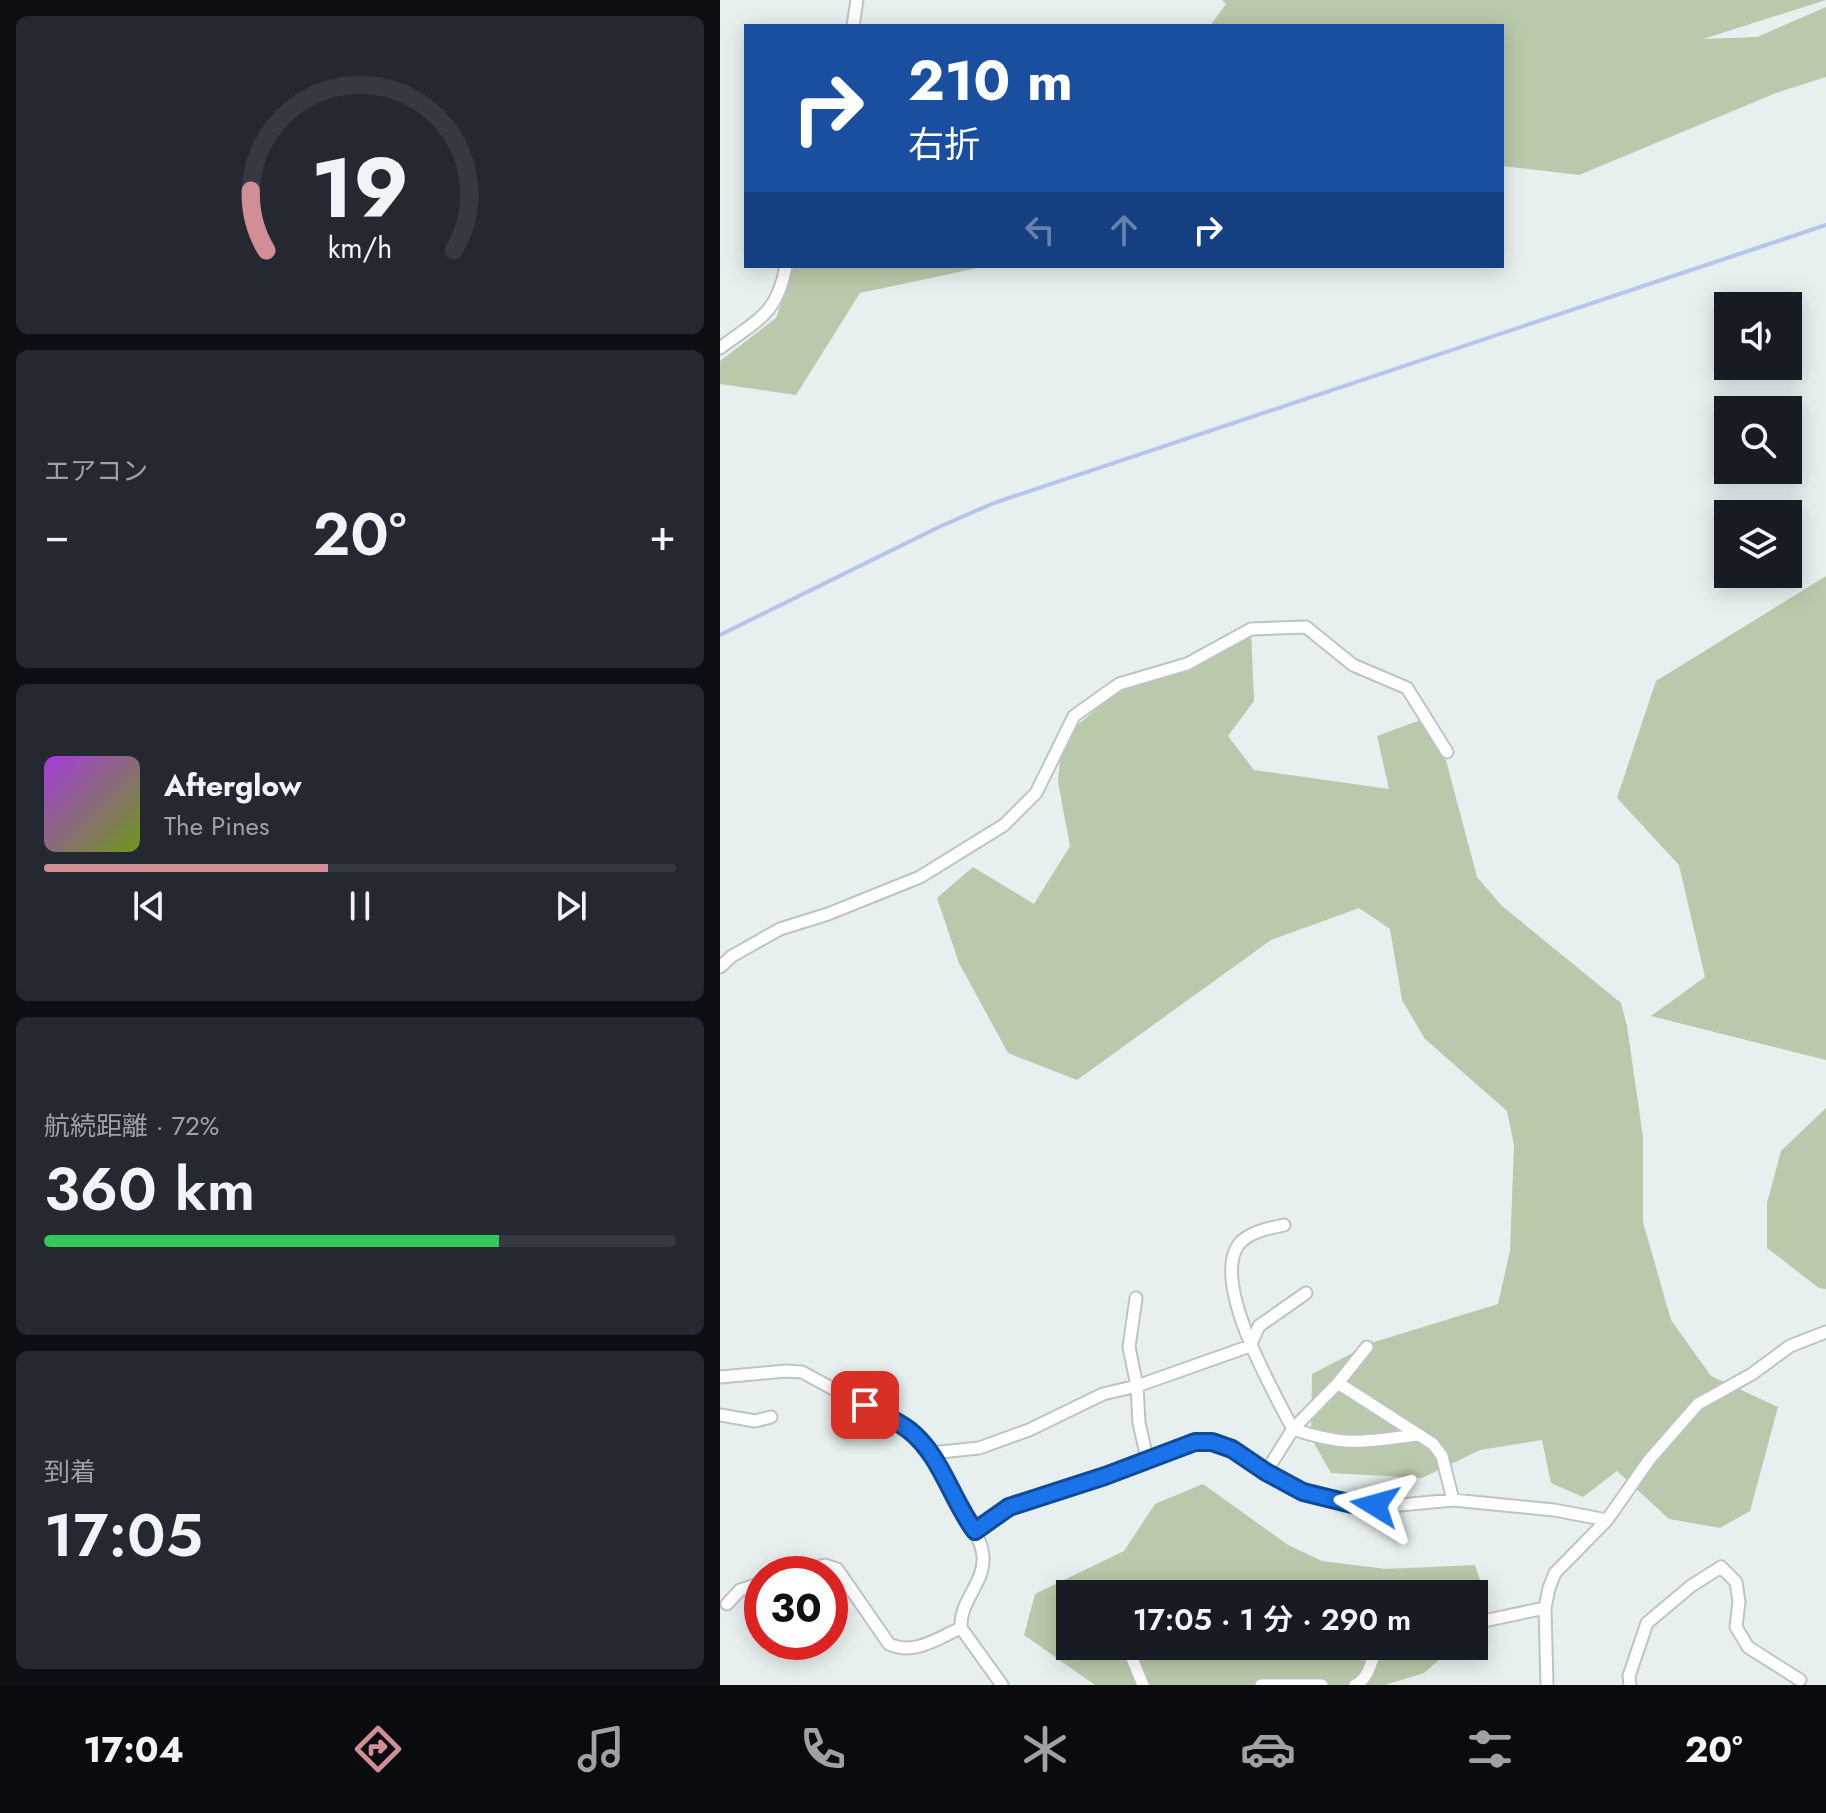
<!DOCTYPE html>
<html lang="ja">
<meta charset="utf-8">
<style>
body{margin:0;font-family:Jost,"Noto Sans JP",sans-serif;background:#242831;color:#f1f3f6;height:100vh;display:flex;flex-direction:column;font-size:30px;white-space:nowrap}
*{box-sizing:border-box;margin:0}
p{font-size:26px;color:#9ea1a6}
.icon{flex:none;width:44px;height:44px;fill:none;stroke:currentColor;stroke-width:2;stroke-linecap:round;stroke-linejoin:round}
.map{position:relative;flex:1;overflow:hidden}
.side{display:flex;flex-direction:column;gap:16px;padding:16px;background:#0d0f14;width:720px}
.side>*{flex:none}
.banner{position:absolute;left:24px;top:24px;width:760px;height:244px;border-radius:0px;box-shadow:0 4px 20px #0003;background:#1a4fa0;color:#fff;overflow:hidden}
.fabs{position:absolute;left:994px;top:292px;display:grid;gap:16px}
.fabs a{display:grid;place-items:center;width:88px;height:88px;border-radius:0px;background:#171b24;box-shadow:0 4px 20px #0003;font-size:40px}
.speed{position:absolute;left:24px;top:1556px;display:flex;gap:16px;font-size:40px;font-weight:700;text-align:center}
.speed>*{display:grid;place-content:center;width:104px;height:104px;border-radius:50%;background:#171b24;box-shadow:0 4px 20px #0003;line-height:1}
.speed .limit{border:12px solid #d22;background:#fff;color:#111}
.pin{position:absolute;display:grid;place-items:center;width:68px;height:68px;color:#fff;margin:-34px;border-radius:16px;box-shadow:0 4px 12px #0006}
.me{position:absolute;width:88px;margin:-44px;rotate:278deg;stroke-linejoin:round;filter:drop-shadow(0 0 6px #0008)}
.turn{display:flex;align-items:center;gap:28px;height:168px;padding:0 32px;font-size:36px}
.turn .icon{width:104px;height:104px;stroke-width:2.5}
.turn b{display:block;font-size:56px;line-height:68px}
.lanes{display:flex;align-items:center;height:76px;padding:0 32px;background:#0003;justify-content:center;gap:40px;direction:ltr}
.lanes .off{opacity:.35}
.big{font-size:60px;font-weight:600;line-height:1.1}
.side .tile{flex:1;display:flex;flex-direction:column;justify-content:center;gap:12px;min-width:0;padding:0 28px;border-radius:12px;background:#242831}
.side .dial{align-items:center;gap:0}
.dial svg{height:208px;overflow:visible;fill:none;stroke:#363941;stroke-width:7;stroke-linecap:round;text-anchor:middle}
.dial text{fill:#f1f3f6;stroke:none}
.song{display:flex;align-items:center;gap:24px}
.cover{width:96px;height:96px;border-radius:12px;background:linear-gradient(135deg,hsl(280 70% 55%),hsl(80 70% 35%))}
.played{height:8px;border-radius:4px;background:linear-gradient(90deg,#d18f95 45%,#363941 45%)}
.keys{display:flex;justify-content:space-around;direction:ltr}
.heat{display:flex;justify-content:space-between;align-items:center;font-size:44px;direction:ltr}
.charge{height:12px;border-radius:6px;background:linear-gradient(90deg,#34c759 72%,#363941 0)}
.trip{position:absolute;left:336px;top:1580px;width:432px;height:80px;border-radius:0px;background:#171b24;box-shadow:0 4px 20px #0003;font-weight:600;line-height:80px;text-align:center}
.menu{display:flex;height:128px;justify-content:space-around;align-items:center;background:#090b0e;color:#9ea1a6}
.menu .icon{width:56px;height:56px}
.menu .current{color:#d18f95}
.menu b{font-size:36px;color:#f1f3f6}
main{display:flex;flex:1;min-height:0}
.map>svg:first-child{display:block}
</style>
<main>
<section class="side">
<div class="tile dial"><svg viewBox="0 0 100 80">
<path d="M14 69A42 42 0 1 1 86 69"/>
<path d="M14 69A42 42 0 0 1 8 46" stroke="#d18f95"/>
<text x="50" y="56" font-size="32" font-weight="700">19</text>
<text x="50" y="72" font-size="11">km/h</text>
</svg></div>
<div class="tile"><p>エアコン</p>
<div class="heat"><a>−</a><b class="big">20°</b><a>+</a></div>
</div>
<div class="tile">
<div class="song"><i class="cover"></i><div><b>Afterglow</b><p>The Pines</p></div></div>
<div class="played"></div>
<div class="keys"><svg class="icon" aria-label="previous" viewBox="0 0 24 24"><path d="M18 5L8 12l10 7zM5 5v14"/></svg><svg class="icon" aria-label="pause" viewBox="0 0 24 24"><path d="M8 5v14M16 5v14"/></svg><svg class="icon" aria-label="next" viewBox="0 0 24 24"><path d="M6 5l10 7-10 7zM19 5v14"/></svg></div>
</div>
<div class="tile"><p>航続距離 · 72%</p><b class="big">360 km</b><div class="charge"></div></div>
<div class="tile"><p>到着</p><b class="big">17:05</b></div>
</section>
<div class="map">
<svg width="1106" height="1685" viewBox="0 0 1106 1685">
<rect width="100%" height="100%" fill="#e7efef"/>
<!-- green -->
<path fill="#bac9ab" d="M 502,0 L 1106,0 L 983,39 L 1037,37 L 1106,7 L 1106,77 L 1056,93 L 859,175 L 782,166 L 782,26 L 490,26 L 506,4 Z
M 74,266 L 267,266 L 140,293 L 76,395 L 0,384 L 0,361 L 56,318 Z
M 1106,576 L 1106,1060 L 931,1016 L 985,977 L 959,865 L 897,798 L 936,681 Z
M 531,629 L 534,701 L 508,736 L 534,770 L 669,789 L 657,736 L 709,717 L 727,764 L 757,877 L 782,906 L 901,1003 L 907,1026 L 923,1137 L 923,1222 L 951,1320 L 991,1376 L 1058,1407 L 1030,1511 L 1000,1528 L 949,1519 L 897,1471 L 863,1497 L 831,1483 L 822,1440 L 760,1450 L 702,1478 L 611,1473 L 591,1438 L 592,1374 L 654,1342 L 778,1304 L 790,1251 L 794,1145 L 787,1111 L 705,1039 L 682,1000 L 670,929 L 639,908 L 551,940 L 357,1080 L 288,1053 L 239,963 L 217,898 L 253,867 L 314,904 L 350,846 L 338,782 L 342,738 L 392,696 Z
M 1106,1108 L 1106,1289 L 1099,1288 L 1047,1248 L 1047,1203 L 1061,1151 Z
M 483,1484 L 568,1545 L 602,1561 L 666,1569 L 755,1565 L 765,1595 L 754,1625 L 754,1594 L 350,1594 L 350,1646 L 735,1646 L 704,1673 L 665,1685 L 375,1685 L 304,1635 L 315,1594 L 404,1551 L 435,1504 Z"/>
<g fill="none" stroke-linecap="round" stroke-linejoin="round">
<!-- stream -->
<path stroke="#b6c5ea" stroke-width="4" d="M 0,635 L 221,526 L 274,503 L 1106,225"/>
<!-- street casing -->
<g stroke="#bdc4c5" stroke-width="15">
<path id="street" d="M 133,26 L 137,0
M 0,348 C 37,320 57,315 66,266
M 0,967 L 12,956 L 60,929 L 108,914 L 200,877 L 284,825 L 316,793 L 354,716 L 399,684 L 467,664 L 531,629 L 586,627 L 633,665 L 687,688 L 727,752
M 564,1225 C 549,1228 529,1232 519,1244 C 490,1282 554,1393 573,1429 C 625,1447 644,1442 697,1435
M 416,1298 L 409,1347 L 417,1386 L 419,1423 L 427,1458
M 0,1377 L 66,1371 L 82,1372 L 187,1429 C 195,1436 203,1443 209,1451 C 221,1468 229,1489 238,1507 C 247,1523 262,1537 263,1557 C 265,1583 239,1601 241,1628 L 282,1685
M 618,1383 L 713,1444 L 722,1456 L 733,1500
M 0,1415 L 35,1421 L 51,1417
M 211,1453 L 259,1448 L 309,1430 L 383,1394 L 417,1386 L 530,1346 L 539,1326 L 586,1293
M 546,1472 L 573,1429 L 618,1383 L 647,1347
M 255,1531 L 289,1507 L 385,1476 L 475,1442 L 492,1442 L 512,1449 L 546,1472 L 583,1492 L 632,1504 L 680,1505 L 733,1500 L 834,1510 L 887,1520
M 72,1574 L 105,1565 L 117,1569 L 169,1644 C 194,1656 218,1638 241,1628
M 7,1604 L 20,1590 L 42,1583
M 754,1623 L 825,1608
M 407,1646 L 423,1685
M 541,1685 L 602,1685
M 635,1685 C 649,1679 652,1659 657,1646
M 827,1685 L 825,1608 L 829,1588 L 835,1573 L 887,1520 L 929,1460 L 978,1404 L 1032,1374 L 1070,1346 L 1106,1332
M 910,1685 L 909,1676 L 927,1623 L 971,1586 L 1001,1567 L 1016,1582 L 1019,1602 L 1016,1627 L 1028,1647 L 1080,1680"/>
</g>
<!-- street -->
<use href="#street" stroke="#fff" stroke-width="11"/>
</g>
<g fill="none" stroke-linecap="round" stroke-linejoin="round">
<!-- route casing -->
<g stroke="#114b97" stroke-width="20">
<path id="route" d="M 145,1405 C 159,1413 176,1420 189,1430 C 221,1455 231,1499 255,1531 L 289,1507 L 385,1476 L 475,1442 L 492,1442 L 512,1449 L 546,1472 L 583,1492 L 632,1504 L 655,1505"/>
</g>
<!-- route -->
<use href="#route" stroke="#1a73e8" stroke-width="14"/>
</g>
</svg>
<div class="fabs">
<a><svg class="icon" aria-label="sound" viewBox="0 0 24 24"><path d="M4 9h4l5-4v14l-5-4H4zM17 9q2 3 0 6"/></svg></a>
<a><svg class="icon" aria-label="search" viewBox="0 0 24 24"><circle cx="10" cy="10" r="6"/><path d="M15 15l6 6"/></svg></a>
<a><svg class="icon" aria-label="layers" viewBox="0 0 24 24"><path d="M12 4l9 5-9 5-9-5zM3 14l9 5 9-5"/></svg></a>
</div>
<div class="speed"><div class="limit">30</div></div>
<div class="pin" style="left:145px;top:1405px;background:#d93025"><svg class="icon" aria-label="arrive" viewBox="0 0 24 24"><path d="M6 21V4h12l-3 4 3 4H6"/></svg></div>
<svg class="me" style="left:655px;top:1505px" viewBox="-20 -20 40 40"><path d="M0-17L14 15 0 8-14 15z" fill="#1a73e8" stroke="#fff" stroke-width="4"/></svg>
<div class="trip">17:05 · 1 分 · 290 m</div>
<div class="banner">
<div class="turn"><svg class="icon" aria-label="right" viewBox="0 0 24 24"><path d="M7 20v-9h11M14 6l5 5-5 5"/></svg><div><b>210 m</b>右折</div></div>
<div class="lanes"><svg class="icon off" aria-label="left" viewBox="0 0 24 24"><path d="M17 20v-9H6M10 6l-5 5 5 5"/></svg><svg class="icon off" aria-label="ahead" viewBox="0 0 24 24"><path d="M12 20V5M6 11l6-6 6 6"/></svg><svg class="icon" aria-label="right" viewBox="0 0 24 24"><path d="M7 20v-9h11M14 6l5 5-5 5"/></svg></div>
</div>
</div>
</main>
<nav class="menu">
<b>17:04</b>
<svg class="icon current" aria-label="directions" viewBox="0 0 24 24"><path d="M12 3l9 9-9 9-9-9zM9 14v-3h6M13 9l2 2-2 2"/></svg>
<svg class="icon" aria-label="music" viewBox="0 0 24 24"><path d="M9 18V5l10-2v13"/><circle cx="6" cy="18" r="3"/><circle cx="16" cy="16" r="3"/></svg>
<svg class="icon" aria-label="phone" viewBox="0 0 24 24"><path d="M5 4h4l2 5-3 2q2 4 5 5l2-3 5 2v4C11 20 4 13 5 4z"/></svg>
<svg class="icon" aria-label="climate" viewBox="0 0 24 24"><path d="M12 3v18M4 7l16 10M4 17L20 7"/></svg>
<svg class="icon" aria-label="car" viewBox="0 0 24 24"><path d="M5 17H2v-5l4-1 3-4h7l3 4 3 1v5h-3M9 17h6M6 11h13"/><circle cx="7" cy="17" r="2"/><circle cx="17" cy="17" r="2"/></svg>
<svg class="icon" aria-label="filters" viewBox="0 0 24 24"><path d="M4 7h16M4 17h16"/><circle cx="9" cy="7" r="2"/><circle cx="15" cy="17" r="2"/></svg>
<b>20°</b>
</nav>
